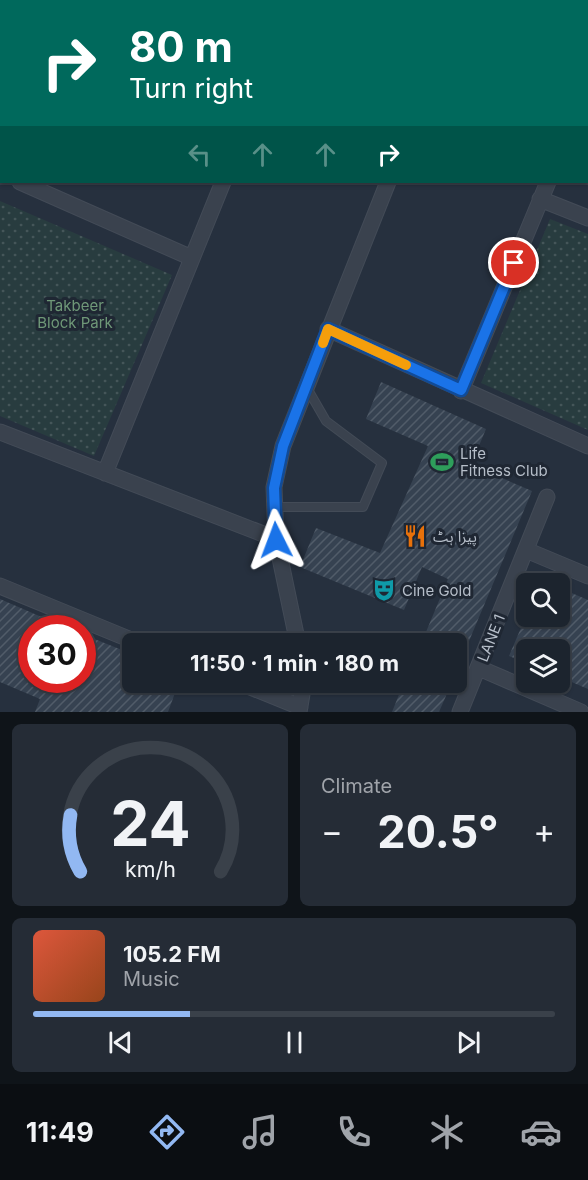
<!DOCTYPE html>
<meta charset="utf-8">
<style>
body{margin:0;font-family:Inter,"Noto Sans Arabic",sans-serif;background:#252c36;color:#f1f3f6;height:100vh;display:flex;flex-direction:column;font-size:22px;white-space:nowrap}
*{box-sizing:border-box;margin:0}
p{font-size:20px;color:#a0a4aa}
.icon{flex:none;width:33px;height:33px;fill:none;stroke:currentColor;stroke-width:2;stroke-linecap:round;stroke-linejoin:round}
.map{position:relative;height:712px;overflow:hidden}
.side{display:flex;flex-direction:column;gap:12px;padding:12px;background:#0f1419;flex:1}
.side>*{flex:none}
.hud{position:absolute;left:0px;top:0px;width:588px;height:183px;box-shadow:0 2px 4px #0004,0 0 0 2px #3a414a;background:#00695c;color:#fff;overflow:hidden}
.buttons{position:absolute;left:516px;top:573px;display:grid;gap:12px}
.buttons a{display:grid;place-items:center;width:54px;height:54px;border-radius:9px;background:#1c242e;box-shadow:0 2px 4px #0004,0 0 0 2px #3a414a;font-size:30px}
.speed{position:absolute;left:18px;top:615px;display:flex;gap:12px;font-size:30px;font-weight:700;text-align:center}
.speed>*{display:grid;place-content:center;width:78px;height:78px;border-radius:50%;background:#1c242e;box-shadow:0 2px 4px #0004,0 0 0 2px #3a414a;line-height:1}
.speed .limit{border:9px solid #d22;background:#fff;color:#111}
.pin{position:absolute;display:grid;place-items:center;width:51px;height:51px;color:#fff;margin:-26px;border:3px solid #fff;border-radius:50%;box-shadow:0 2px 6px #0007}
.me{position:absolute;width:66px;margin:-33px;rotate:357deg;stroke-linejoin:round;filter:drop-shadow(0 0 4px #0008)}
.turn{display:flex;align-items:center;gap:21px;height:126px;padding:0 30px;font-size:27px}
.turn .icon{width:78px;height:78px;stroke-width:2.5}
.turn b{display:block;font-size:42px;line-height:51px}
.lanes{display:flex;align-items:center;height:57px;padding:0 30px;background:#0003;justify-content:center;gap:30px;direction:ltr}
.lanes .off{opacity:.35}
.big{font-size:45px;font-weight:700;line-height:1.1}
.side .tile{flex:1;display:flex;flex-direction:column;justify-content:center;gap:9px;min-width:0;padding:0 21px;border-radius:9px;background:#252c36}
.side .dial{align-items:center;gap:0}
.dial svg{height:156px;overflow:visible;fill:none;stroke:#3a414a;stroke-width:7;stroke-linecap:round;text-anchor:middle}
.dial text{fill:#f1f3f6;stroke:none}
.song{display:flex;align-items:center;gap:18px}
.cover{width:72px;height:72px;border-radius:9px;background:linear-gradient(135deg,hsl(10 70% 55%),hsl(20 70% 35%))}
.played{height:6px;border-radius:3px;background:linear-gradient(90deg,#92b8f2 30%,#3a414a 30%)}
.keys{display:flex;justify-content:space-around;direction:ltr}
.heat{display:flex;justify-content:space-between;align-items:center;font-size:33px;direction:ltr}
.side .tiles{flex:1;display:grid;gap:12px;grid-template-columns:1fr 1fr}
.tile:last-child{grid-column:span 2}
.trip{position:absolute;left:122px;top:633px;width:345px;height:60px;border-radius:9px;background:#1c242e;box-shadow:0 2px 4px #0004,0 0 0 2px #3a414a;font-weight:700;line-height:60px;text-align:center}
.tabs{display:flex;height:96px;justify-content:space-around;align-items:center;background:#0b0e12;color:#a0a4aa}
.tabs .icon{width:42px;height:42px}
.tabs .current{color:#92b8f2}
.tabs b{font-size:27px;color:#f1f3f6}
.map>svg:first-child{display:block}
</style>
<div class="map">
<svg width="588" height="712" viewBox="0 0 588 712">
<defs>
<pattern id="grass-dots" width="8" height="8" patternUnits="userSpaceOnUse" patternTransform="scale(1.5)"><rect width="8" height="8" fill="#283c3f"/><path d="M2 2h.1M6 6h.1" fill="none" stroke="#455659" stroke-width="1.8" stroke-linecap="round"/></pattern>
<pattern id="building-hatch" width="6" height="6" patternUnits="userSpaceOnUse" patternTransform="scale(1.5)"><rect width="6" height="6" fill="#364251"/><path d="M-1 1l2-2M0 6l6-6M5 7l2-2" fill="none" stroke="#515c69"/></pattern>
</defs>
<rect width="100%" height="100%" fill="#26303e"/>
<!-- grass -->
<path fill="url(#grass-dots)" d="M 0,201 L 172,275 L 94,456 L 0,416 Z
M 550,219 L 588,234 L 588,430 L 481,383 Z"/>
<!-- building -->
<path fill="url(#building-hatch)" d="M 381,382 L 486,429 L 471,465 L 532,491 L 456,672 L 456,644 L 421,644 L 448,579 L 422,567 L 404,610 L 300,567 L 316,528 L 380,553 L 428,446 L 366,419 Z
M 560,588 L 588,600 L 588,689 L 560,677 L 560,650 L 526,650 L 526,663 L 509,656 L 526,616 L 560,616 Z
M 0,599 L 67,628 L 32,628 L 32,680 L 82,680 L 82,634 L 132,654 L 132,682 L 179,682 L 168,712 L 35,712 L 40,699 L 0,682 Z
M 404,682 L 452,682 L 439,712 L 392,712 Z"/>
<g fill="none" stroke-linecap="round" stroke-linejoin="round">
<!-- lane casing -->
<g stroke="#434b57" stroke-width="10">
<path id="lane" d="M 275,507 L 363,507 L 382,463 L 326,421 L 307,388"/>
</g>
<!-- street casing -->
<g stroke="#434b57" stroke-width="17">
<path id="street" d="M 324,0 L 328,2
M 462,2 L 462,0
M 0,25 L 2,25
M 586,84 L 588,81
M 0,173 L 2,174
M 20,182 L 192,258
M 540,199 L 588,218
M 328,329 L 588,446
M 461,391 L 548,182
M 0,432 L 276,539
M 105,473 L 223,182
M 526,550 L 588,576
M 0,586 L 141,644
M 298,644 L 276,539 L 274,487 L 283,446 L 388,182
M 479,668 L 581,712
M 238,682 L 300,707
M 299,712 L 304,682
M 460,712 L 547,497"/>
</g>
<!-- lane -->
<use href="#lane" stroke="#3a424e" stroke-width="8"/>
<!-- street -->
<use href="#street" stroke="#3a424e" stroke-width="15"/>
</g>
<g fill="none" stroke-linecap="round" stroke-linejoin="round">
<!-- route casing -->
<g stroke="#114b97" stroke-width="15">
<path id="route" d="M 276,540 L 274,488 L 283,446 L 328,329 L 461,390 L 514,263"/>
</g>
<!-- route -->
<use href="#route" stroke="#1a73e8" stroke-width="10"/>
<!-- slow -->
<path stroke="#f59e0b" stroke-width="10" d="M 323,343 L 328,329 L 406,365"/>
</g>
<!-- icons -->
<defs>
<g id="stadium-bare" transform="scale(1.8)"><path d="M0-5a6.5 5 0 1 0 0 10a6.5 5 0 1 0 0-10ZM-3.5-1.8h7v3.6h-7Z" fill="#2e9e5b" stroke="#1f2733" stroke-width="2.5" paint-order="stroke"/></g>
<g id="restaurant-bare" transform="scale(1.8)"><path d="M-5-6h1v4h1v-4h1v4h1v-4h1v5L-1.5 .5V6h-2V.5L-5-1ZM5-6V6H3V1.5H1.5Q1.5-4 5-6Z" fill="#e8710a" stroke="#1f2733" stroke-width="2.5" paint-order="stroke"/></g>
<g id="theatre-bare" transform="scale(1.8)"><path d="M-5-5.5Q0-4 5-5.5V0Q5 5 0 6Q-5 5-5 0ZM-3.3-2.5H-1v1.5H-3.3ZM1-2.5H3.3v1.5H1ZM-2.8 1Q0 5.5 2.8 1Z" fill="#0f9aa8" stroke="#1f2733" stroke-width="2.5" paint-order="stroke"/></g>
</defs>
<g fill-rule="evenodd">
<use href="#stadium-bare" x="442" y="462"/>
<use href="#restaurant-bare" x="415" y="536"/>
<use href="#theatre-bare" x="384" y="590"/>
</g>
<g text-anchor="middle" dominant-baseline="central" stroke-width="6" stroke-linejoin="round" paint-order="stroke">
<!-- park labels -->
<g font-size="15" fill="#6f9878" stroke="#1f2733">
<text x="75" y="305">Takbeer<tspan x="75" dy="17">Block Park</tspan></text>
</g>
<!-- poi labels -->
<g font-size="15" fill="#b6bec9" stroke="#1f2733" text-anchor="start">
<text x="460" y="453">Life<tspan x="460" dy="17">Fitness Club</tspan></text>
<text x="433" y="536">پیزا ہٹ</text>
<text x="402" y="590">Cine Gold</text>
</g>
<!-- street labels -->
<g font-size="15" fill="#b6bec9" stroke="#1f2733">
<text transform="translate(491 638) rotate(-68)">LANE 1</text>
</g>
</g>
</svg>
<div class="buttons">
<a><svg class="icon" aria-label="search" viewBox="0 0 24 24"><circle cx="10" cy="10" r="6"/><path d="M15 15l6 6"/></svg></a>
<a><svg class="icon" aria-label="layers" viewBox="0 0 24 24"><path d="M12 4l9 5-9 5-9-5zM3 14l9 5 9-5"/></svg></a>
</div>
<div class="speed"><div class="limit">30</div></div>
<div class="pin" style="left:514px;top:263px;background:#d93025"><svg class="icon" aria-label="arrive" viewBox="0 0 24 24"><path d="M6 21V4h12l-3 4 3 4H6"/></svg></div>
<svg class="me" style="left:276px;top:540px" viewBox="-20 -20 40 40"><path d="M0-17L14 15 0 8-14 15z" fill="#1a73e8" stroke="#fff" stroke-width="4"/></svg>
<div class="trip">11:50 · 1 min · 180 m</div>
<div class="hud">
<div class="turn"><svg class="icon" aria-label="right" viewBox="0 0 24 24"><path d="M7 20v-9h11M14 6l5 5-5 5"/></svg><div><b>80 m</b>Turn right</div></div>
<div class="lanes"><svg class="icon off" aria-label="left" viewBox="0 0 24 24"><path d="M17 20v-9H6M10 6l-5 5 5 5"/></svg><svg class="icon off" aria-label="ahead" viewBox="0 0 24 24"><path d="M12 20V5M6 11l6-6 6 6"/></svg><svg class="icon off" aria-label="ahead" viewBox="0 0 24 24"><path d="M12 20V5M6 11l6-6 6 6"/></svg><svg class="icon" aria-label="right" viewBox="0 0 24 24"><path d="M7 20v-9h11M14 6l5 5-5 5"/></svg></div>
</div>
</div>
<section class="side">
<div class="tiles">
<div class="tile dial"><svg viewBox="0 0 100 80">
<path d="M14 69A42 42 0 1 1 86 69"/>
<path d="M14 69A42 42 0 0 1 9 40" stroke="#92b8f2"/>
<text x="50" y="56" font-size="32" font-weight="700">24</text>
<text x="50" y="72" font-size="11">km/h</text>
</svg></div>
<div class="tile"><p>Climate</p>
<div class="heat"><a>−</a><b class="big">20.5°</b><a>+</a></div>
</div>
<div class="tile">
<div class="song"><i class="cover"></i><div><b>105.2 FM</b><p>Music</p></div></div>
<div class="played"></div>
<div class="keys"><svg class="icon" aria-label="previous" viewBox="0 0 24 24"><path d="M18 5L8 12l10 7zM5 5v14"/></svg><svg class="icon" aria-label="pause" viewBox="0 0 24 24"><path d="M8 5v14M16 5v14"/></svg><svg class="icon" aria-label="next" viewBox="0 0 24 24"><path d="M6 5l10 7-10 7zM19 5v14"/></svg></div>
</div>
</div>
</section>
<nav class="tabs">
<b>11:49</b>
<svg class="icon current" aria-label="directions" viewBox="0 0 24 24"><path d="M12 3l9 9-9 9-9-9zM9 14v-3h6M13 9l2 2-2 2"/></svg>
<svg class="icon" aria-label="music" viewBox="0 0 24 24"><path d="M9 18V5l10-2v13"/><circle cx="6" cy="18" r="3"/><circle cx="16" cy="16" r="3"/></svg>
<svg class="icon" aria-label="phone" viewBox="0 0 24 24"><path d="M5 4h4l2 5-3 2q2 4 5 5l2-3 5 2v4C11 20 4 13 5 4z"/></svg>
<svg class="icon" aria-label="climate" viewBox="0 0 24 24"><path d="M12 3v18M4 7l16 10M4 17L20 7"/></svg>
<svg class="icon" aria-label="car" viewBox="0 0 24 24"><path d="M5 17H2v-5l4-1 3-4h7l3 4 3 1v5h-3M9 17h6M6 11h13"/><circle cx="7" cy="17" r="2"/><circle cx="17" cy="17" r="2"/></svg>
</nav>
